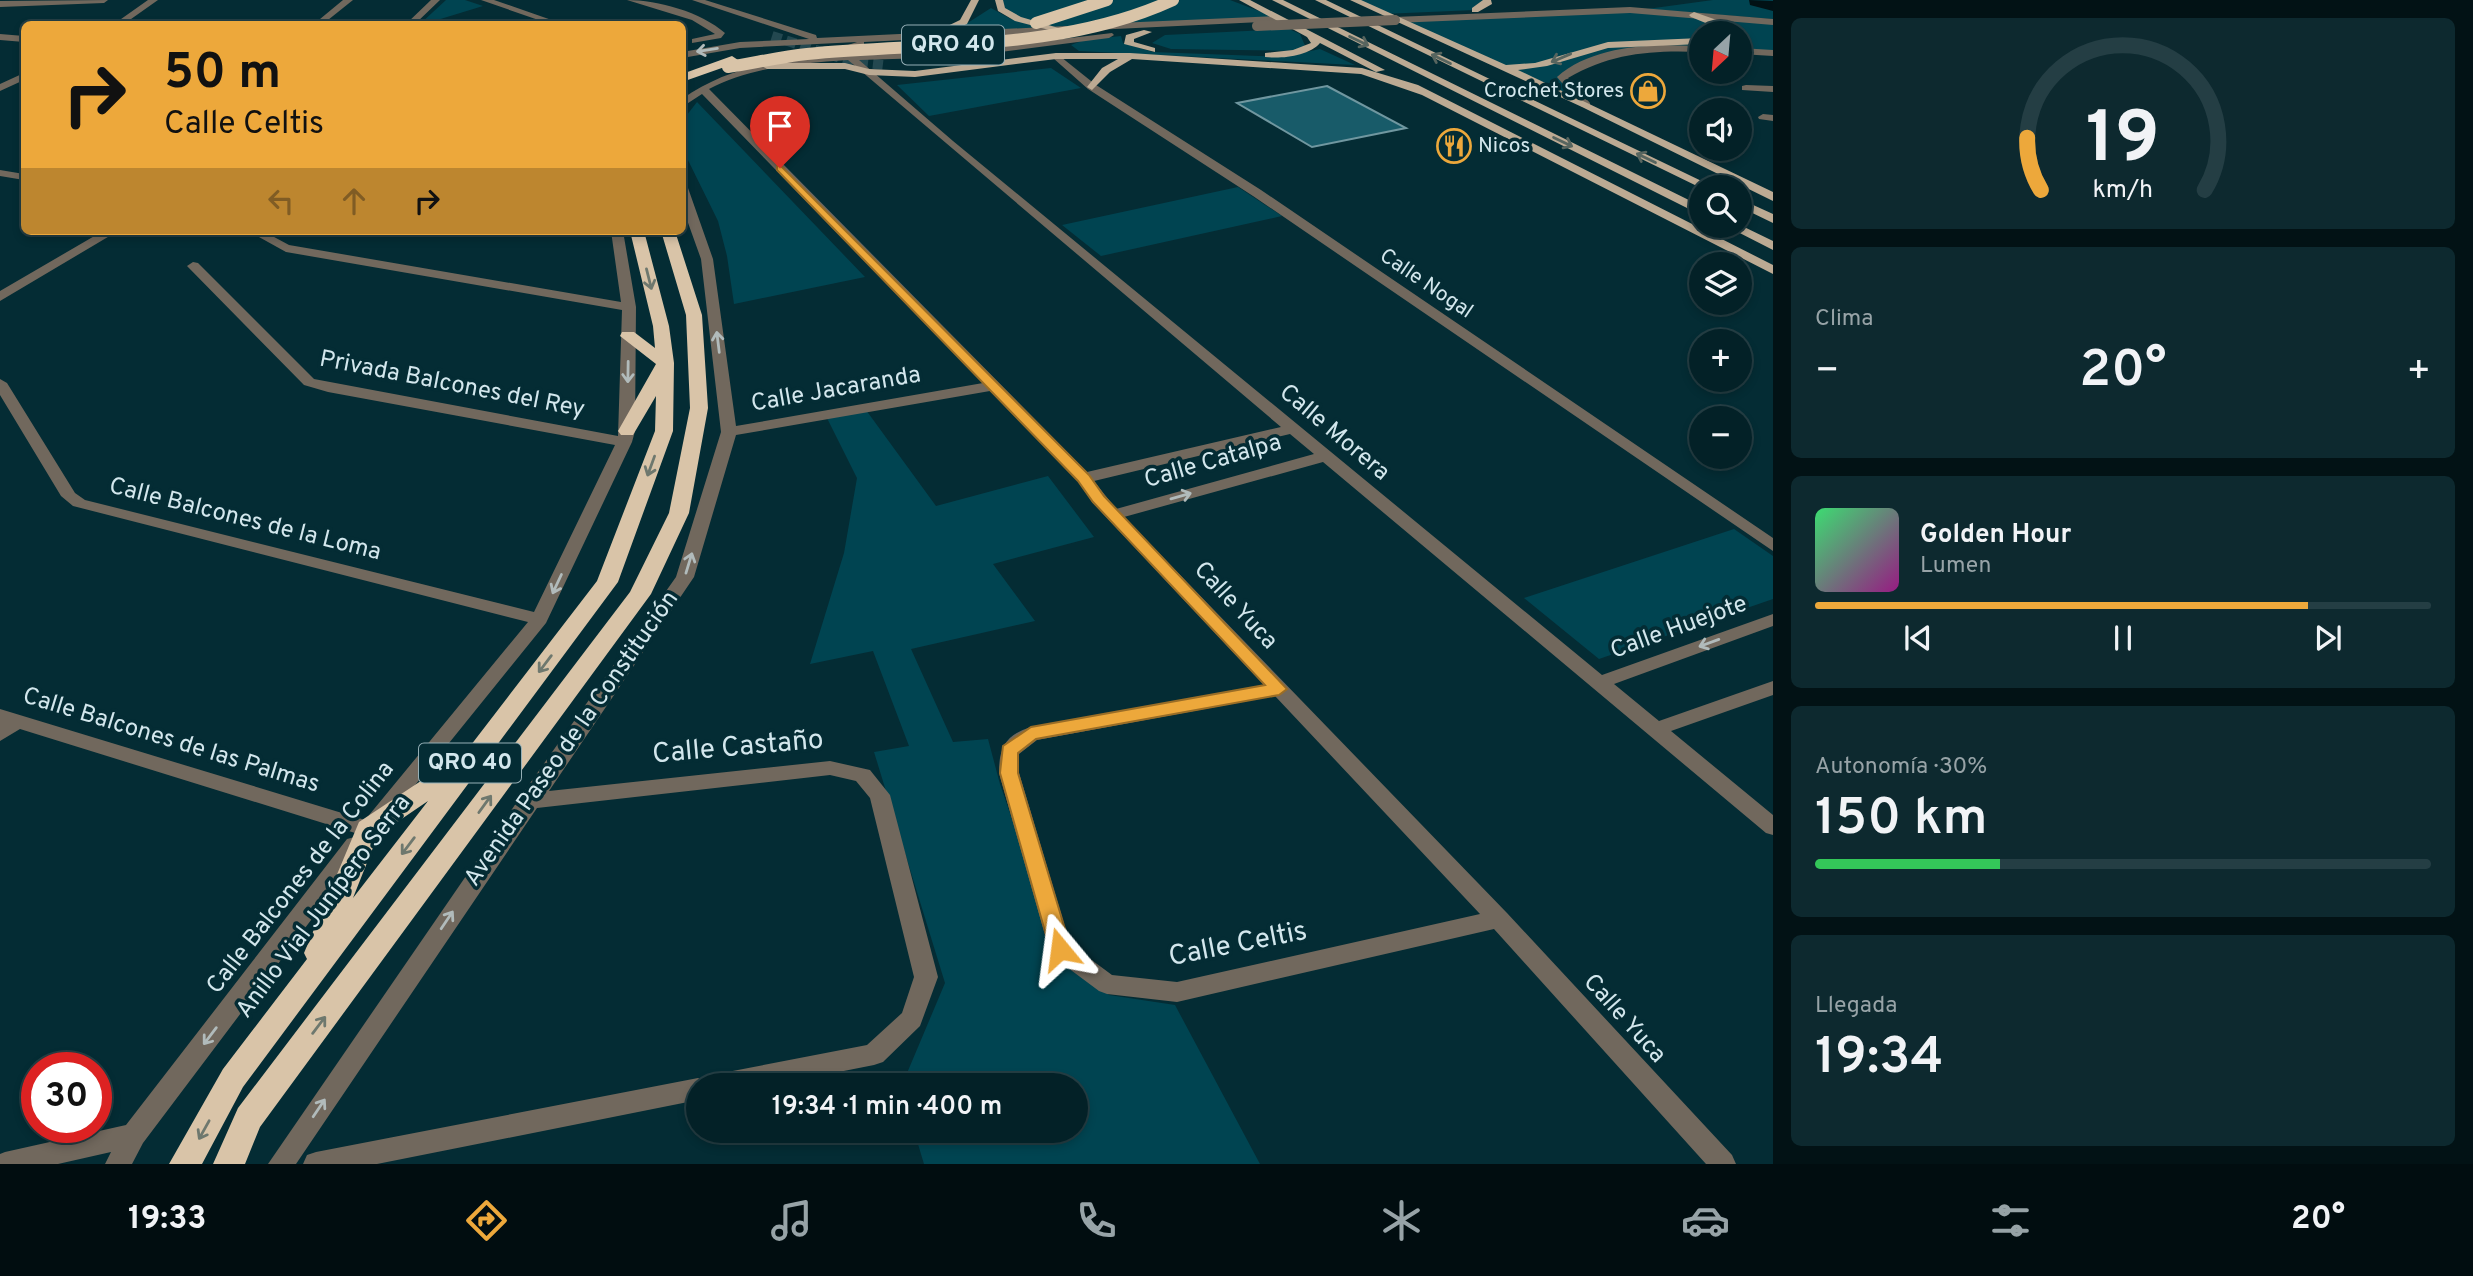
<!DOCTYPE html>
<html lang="es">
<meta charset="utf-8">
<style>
body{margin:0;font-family:Overpass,sans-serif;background:#0d292f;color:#f1f3f6;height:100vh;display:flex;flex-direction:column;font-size:26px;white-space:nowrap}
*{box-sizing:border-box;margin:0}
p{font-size:23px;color:#97a3a7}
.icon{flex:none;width:38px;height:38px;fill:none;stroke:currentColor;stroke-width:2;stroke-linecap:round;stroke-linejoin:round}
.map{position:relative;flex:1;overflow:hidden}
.drawer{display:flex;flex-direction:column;gap:18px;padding:18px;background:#021215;width:700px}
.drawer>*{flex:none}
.hud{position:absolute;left:21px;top:21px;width:665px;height:214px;border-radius:10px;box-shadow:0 4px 10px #0003,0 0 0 2px #243e44;background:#eda83b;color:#111;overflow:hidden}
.needle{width:46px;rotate:206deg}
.controls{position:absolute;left:1689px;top:21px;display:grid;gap:14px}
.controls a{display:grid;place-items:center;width:63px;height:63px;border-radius:50%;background:#032127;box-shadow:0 4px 10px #0003,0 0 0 2px #243e44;font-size:35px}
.speed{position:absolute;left:21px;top:1052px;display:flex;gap:14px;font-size:35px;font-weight:700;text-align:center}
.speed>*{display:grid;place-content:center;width:91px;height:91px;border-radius:50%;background:#032127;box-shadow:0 4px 10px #0003,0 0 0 2px #243e44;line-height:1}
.speed .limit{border:10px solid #d22;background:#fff;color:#111}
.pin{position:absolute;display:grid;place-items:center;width:60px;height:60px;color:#fff;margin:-72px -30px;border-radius:50% 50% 50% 0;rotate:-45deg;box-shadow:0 0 7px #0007}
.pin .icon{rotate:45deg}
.me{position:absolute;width:77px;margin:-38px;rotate:344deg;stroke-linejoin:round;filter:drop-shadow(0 0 5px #0008)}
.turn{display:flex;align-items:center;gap:24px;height:147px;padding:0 28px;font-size:32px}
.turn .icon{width:91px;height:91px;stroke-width:2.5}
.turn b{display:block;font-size:49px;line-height:60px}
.lanes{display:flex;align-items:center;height:66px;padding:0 28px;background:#0003;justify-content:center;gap:35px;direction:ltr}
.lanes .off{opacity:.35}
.big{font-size:52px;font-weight:600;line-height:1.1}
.drawer .tile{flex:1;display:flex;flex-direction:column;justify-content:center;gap:10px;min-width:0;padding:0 24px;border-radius:10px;background:#0d292f}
.drawer .dial{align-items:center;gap:0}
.dial svg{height:182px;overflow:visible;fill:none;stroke:#243e44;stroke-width:7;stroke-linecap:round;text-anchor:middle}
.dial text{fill:#f1f3f6;stroke:none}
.song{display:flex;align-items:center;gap:21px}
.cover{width:84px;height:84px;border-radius:10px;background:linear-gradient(135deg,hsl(140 70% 55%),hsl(310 70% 35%))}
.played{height:7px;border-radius:4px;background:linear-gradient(90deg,#eda83b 80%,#243e44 80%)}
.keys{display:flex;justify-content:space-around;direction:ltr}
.heat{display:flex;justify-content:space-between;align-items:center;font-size:38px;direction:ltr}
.charge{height:10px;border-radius:5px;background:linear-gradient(90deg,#34c759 30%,#243e44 0)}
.trip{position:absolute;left:686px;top:1073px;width:402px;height:70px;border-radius:35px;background:#032127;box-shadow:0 4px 10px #0003,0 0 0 2px #243e44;font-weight:600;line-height:70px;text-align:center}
.tab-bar{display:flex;height:112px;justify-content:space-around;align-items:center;background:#010d10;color:#97a3a7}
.tab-bar .icon{width:49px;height:49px}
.tab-bar .active{color:#eda83b}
.tab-bar b{font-size:32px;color:#f1f3f6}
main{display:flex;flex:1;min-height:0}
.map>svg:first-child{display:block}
</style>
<main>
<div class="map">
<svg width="1773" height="1164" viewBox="0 0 1773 1164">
<rect width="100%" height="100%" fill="#042c34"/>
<!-- green -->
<path fill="#004451" d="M 446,0 L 465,0 L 483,6 L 434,21 L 442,24 L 420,24 Z
M 999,0 L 1230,0 L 1280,19 L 1057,29 L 1039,26 L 1001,9 Z
M 1355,0 L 1487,0 L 1475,10 L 1383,14 Z
M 1713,0 L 1773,0 L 1773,19 L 1647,9 Z
M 991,8 L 1009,18 L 1040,28 L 955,31 Z
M 1630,10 L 1773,22 L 1773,53 L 1740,51 L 1740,33 L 1701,33 L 1701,49 L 1625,50 L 1563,77 L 1586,105 L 1395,20 Z
M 1289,29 L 1300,34 L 1306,48 L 1297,51 L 1171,49 L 1152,43 L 1165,35 Z
M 1121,36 L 1123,43 L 1153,52 L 1283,57 L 1320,49 L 1355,65 L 1079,51 L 1071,45 L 1084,40 Z
M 1051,68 L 1081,88 L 929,116 L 897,85 Z
M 697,102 L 865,277 L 734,304 L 727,256 L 718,221 L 683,150 L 683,120 Z
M 1238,187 L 1282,216 L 1101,256 L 1062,225 Z
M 866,410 L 936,506 L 1048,476 L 1094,537 L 993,564 L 1035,621 L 911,649 L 953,742 L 988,739 L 1000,784 L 1057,951 L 1109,995 L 1175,1005 L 1260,1164 L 924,1164 L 914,1131 L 1076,1130 L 1076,1085 L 902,1085 L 945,983 L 874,752 L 909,746 L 873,651 L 810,664 L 844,553 L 857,478 L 826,416 Z
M 1734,529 L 1773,556 L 1773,599 L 1599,659 L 1524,598 Z"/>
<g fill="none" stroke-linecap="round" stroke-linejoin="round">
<!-- canal -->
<path fill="#011115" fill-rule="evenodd" d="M 1749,0 L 1773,1 L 1773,11 L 1750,5 Z"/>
</g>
<!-- building -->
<path fill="#185b69" stroke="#7097a0" stroke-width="2" d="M 1327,86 L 1406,128 L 1312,147 L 1237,103 Z"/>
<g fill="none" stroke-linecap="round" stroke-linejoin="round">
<!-- minor-tunnel -->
<path stroke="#234850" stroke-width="10" stroke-dasharray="10 5" stroke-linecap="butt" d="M 772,36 L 850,61 L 884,65"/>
<!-- minor -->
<path fill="#71685d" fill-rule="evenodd" d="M 108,0 L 104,3 L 0,7 L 0,1 Z
M 148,0 L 158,0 L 124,24 L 114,24 Z
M 343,0 L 353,0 L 323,24 L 314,24 Z
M 431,0 L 440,0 L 415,24 L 406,24 Z
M 481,0 L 494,0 L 563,24 L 550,24 Z
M 627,0 C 658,0 701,12 725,33 L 721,38 L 692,43 L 692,39 L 715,34 L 692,20 Z
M 692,0 L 705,0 L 816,35 L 817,38 L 1066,26 L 1071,29 L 1066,32 L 864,42 L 864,46 L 853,49 L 855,54 L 961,51 L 1112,33 L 1114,35 L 1109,38 L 961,57 L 859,60 L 953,141 L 1602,675 L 1773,614 L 1773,626 L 1614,684 L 1659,721 L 1773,681 L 1773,695 L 1671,731 L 1773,815 L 1773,835 L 1766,833 L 1323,462 L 1124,517 L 1507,913 L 1732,1155 L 1736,1164 L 1706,1164 L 1494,929 L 1177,1002 L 1107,994 L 1099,991 L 1052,956 L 1049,949 L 999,773 C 999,748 1005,735 1031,727 L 1264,685 L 1092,502 L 1078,481 L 990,391 L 736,435 L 694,577 L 549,791 L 830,761 L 870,770 L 890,795 L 938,977 L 920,1026 L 883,1062 L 874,1065 L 773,1085 L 698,1085 L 698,1100 L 377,1164 L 303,1164 L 307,1155 L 316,1152 L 698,1078 L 706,1081 L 708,1077 L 717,1074 L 867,1045 L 902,1013 L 914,977 L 870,798 L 856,781 L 830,775 L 537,808 L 296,1164 L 268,1164 L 521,796 L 676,577 L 721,432 L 701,259 L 682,206 L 682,185 L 688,188 L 713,259 L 736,426 L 983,383 L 702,94 L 682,107 L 682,99 C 731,64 787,58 845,55 L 845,46 L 857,42 L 740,48 L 682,58 L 682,52 L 740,42 L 809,39 ZM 848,60 L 1281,427 L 1087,472 L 709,89 C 751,67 801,63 848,60 ZM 1290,434 L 1314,454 L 1116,509 L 1094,481 ZM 1275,696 L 1480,914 L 1177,982 L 1112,975 L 1070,944 L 1019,773 L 1019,754 L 1037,740 Z
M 1630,7 L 1773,19 L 1773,25 L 1630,13 L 1395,23 L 1390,20 L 1395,17 Z
M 1277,16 L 1280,17 L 1280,21 L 1094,30 L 1089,27 L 1094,24 Z
M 0,34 L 24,36 L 24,42 L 0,40 Z
M 1663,45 L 1701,46 L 1701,52 C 1652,50 1611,53 1568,78 L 1590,103 L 1590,107 L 1582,107 L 1557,77 C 1585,52 1628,46 1663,45 Z
M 1740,48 L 1773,50 L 1773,56 L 1740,54 Z
M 1056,53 L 1096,85 L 1261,190 L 1773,538 L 1773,551 L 1253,196 L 1088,89 L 1053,58 L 1051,56 Z
M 24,73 L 24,80 L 0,91 L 0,84 Z
M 1746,85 L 1773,86 L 1773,92 L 1742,90 L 1742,86 Z
M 1763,114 L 1773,115 L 1773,121 L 1759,119 L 1758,117 Z
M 0,170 L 24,174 L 24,180 L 0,176 Z
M 103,231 L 118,231 L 0,301 L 0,291 Z
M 248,231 L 263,231 L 289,245 L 621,302 L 611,231 L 623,231 L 636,307 L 635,431 L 632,442 L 546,623 L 382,826 L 378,827 L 375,835 L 368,837 L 20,729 L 0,741 L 0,709 L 365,820 L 528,622 L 73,506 L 61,496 L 0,395 L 0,379 L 7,383 L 75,493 L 85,500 L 534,612 L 615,445 L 328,392 L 304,385 L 187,266 L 193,262 L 198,263 L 314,379 L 618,436 L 622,310 L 286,252 Z
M 355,837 L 363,839 L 366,845 L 363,851 L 143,1143 L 132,1164 L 105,1164 L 111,1152 L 58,1164 L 0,1164 L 0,1154 L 5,1152 L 126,1125 L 347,839 Z"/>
<!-- major -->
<path fill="#bcaa93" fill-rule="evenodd" d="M 971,0 L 979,0 L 967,24 L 937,38 L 931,38 L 931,34 L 960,20 Z
M 995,0 L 1003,0 L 1005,8 L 1021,17 L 1062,29 L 1057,32 L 1015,21 L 998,11 Z
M 1239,0 L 1250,0 L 1385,70 L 1376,72 L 1320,43 C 1309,56 1282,59 1265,57 L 1265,53 L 1293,50 L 1311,43 L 1307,37 Z
M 1272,0 L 1283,0 L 1701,206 L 1701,215 Z
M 1315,0 L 1326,0 L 1714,187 L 1701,188 Z
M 1350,0 L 1361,0 L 1506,65 L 1535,63 L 1608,42 L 1701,38 L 1701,44 L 1608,48 L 1547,66 L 1518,70 L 1773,192 L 1773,201 L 1582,107 Z
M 1483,0 L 1491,0 L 1492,4 L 1478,12 L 1472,12 L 1472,8 Z
M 1694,12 L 1731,25 L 1740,33 L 1730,33 L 1691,17 L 1689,15 Z
M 1144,30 L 1152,32 L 1134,39 L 1134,42 L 1155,48 L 1155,52 L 1124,44 L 1126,35 Z
M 1056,53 L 1130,53 L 1362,68 L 1418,85 L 1773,265 L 1773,274 L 1422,95 L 1361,74 L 1132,59 L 1110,72 L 1092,90 L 1087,87 L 1102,68 L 1118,59 L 1056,59 L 915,77 L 869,75 L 845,69 L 767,69 L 762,66 L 767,63 L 845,63 L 869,69 L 915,71 Z
M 1740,199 L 1773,214 L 1773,223 L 1740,207 Z
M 1740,225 L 1773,241 L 1773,250 L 1726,226 Z"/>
<!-- highway -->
<path fill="#d9c4a8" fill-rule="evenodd" d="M 732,56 L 738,60 L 736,63 L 682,82 L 682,74 Z
M 630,231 L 644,231 L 669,326 L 674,363 L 673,431 L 618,582 L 243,1087 L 202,1164 L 169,1164 L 223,1069 L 307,959 L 304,953 L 359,822 L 451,761 L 461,758 L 597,581 L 655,431 L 656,396 L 633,435 L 621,435 L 618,431 L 656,364 L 620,336 L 622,332 L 634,332 L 655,348 L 653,326 ZM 428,801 L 353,898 L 378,835 Z
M 661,231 L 675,231 L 702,315 L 708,408 L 689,513 L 651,594 L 260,1127 L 245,1164 L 213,1164 L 238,1108 L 630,592 L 669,513 L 690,408 L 686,315 Z"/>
<!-- minor-bridge -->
<path stroke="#71685d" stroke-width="10" d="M 1257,26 L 1395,20"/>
<!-- highway-bridge -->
<path stroke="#d9c4a8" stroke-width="12" d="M 1036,23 L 1107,0
M 728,67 C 754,63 780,57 807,54 C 928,42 1060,52 1173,0"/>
</g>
<!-- one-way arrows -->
<defs><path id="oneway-shaft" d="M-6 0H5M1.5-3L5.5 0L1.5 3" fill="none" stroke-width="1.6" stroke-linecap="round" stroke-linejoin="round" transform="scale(1.75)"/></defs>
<g stroke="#57655f">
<use href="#oneway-shaft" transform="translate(1359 41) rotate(26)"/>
<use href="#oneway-shaft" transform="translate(1561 58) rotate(157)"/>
<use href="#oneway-shaft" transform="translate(1441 59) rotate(-154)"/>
<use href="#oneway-shaft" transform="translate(1563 142) rotate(26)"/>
<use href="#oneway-shaft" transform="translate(1646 158) rotate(-154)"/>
</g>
<g stroke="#b1bbbb">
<use href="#oneway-shaft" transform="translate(707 50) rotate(171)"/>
<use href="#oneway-shaft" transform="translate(718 342) rotate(-97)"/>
<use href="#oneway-shaft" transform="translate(628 372) rotate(91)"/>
<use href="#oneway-shaft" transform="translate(1181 496) rotate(-16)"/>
<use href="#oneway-shaft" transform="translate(689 563) rotate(-73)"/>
<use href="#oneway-shaft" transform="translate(557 584) rotate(115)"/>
<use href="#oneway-shaft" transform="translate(1709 643) rotate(160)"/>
<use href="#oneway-shaft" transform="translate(447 920) rotate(-56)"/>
<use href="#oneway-shaft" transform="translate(210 1036) rotate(127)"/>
<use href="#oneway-shaft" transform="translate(319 1108) rotate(-56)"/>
</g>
<g stroke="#6e786e">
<use href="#oneway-shaft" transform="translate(649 279) rotate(76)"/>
<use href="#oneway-shaft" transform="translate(651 466) rotate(110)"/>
<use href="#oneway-shaft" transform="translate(545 664) rotate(127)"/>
<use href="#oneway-shaft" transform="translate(485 804) rotate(-54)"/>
<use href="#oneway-shaft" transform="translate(408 846) rotate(127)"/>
<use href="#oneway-shaft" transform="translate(319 1025) rotate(-53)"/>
<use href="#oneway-shaft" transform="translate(204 1130) rotate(119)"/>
</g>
<!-- route -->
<path fill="#eda83b" stroke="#9a6d26" stroke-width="2" d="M 780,165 L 1089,475 L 1104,496 L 1287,689 L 1279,695 L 1036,739 L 1018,753 L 1018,773 L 1071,949 L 1068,955 L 1060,957 L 1053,955 L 1050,949 L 1000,773 L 1003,746 L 1031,727 L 1265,685 L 1093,502 L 1078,481 L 777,170 L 777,166 Z"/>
<!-- icons -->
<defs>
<g id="shop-ring" transform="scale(1.75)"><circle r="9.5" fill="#042c34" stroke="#eda83b" stroke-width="1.5"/><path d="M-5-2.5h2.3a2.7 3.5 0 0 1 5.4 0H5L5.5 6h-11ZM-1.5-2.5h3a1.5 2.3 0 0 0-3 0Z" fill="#eda83b"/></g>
<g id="restaurant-ring" transform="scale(1.75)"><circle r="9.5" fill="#042c34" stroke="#eda83b" stroke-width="1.5"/><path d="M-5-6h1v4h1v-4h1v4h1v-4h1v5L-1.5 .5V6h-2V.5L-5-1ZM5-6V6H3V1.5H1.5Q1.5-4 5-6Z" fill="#eda83b"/></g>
</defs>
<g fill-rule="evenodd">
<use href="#shop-ring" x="1648" y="91"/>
<use href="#restaurant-ring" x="1454" y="146"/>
</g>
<g text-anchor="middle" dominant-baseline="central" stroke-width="7" stroke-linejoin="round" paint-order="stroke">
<!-- far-poi labels -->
<g font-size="21" fill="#d3e7ed" stroke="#042c34" text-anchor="end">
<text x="1624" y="91">Crochet Stores</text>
<text x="1478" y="146" text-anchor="start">Nicos</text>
</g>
<!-- far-street labels -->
<g font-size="21" fill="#d3e7ed" stroke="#042c34">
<text transform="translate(1426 284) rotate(34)">Calle Nogal</text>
</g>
<!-- shield labels -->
<g fill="#042c34" stroke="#95afb6" stroke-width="2">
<rect x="902" y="25.5" width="102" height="39" rx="5"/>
<rect x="419" y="743.5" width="102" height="39" rx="5"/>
</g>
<g font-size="23" font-weight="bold" fill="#d3e7ed">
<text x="953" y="45">QRO 40</text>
<text x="470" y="763">QRO 40</text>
</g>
<!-- street labels -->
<g font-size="24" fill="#d3e7ed" stroke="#042c34">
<text transform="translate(452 385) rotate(11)">Privada Balcones del Rey</text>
<text transform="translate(836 390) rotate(-10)">Calle Jacaranda</text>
<text transform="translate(1334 433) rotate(40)">Calle Morera</text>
<text transform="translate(1213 462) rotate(-16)">Calle Catalpa</text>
<text transform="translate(245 520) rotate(14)">Calle Balcones de la Loma</text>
<text transform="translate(1235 606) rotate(47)">Calle Yuca</text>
<text transform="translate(1679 628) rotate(-20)">Calle Huejote</text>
<text transform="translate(572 739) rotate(-55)">Avenida Paseo de la Constitución</text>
<text transform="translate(171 741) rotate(17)">Calle Balcones de las Palmas</text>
<text transform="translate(301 878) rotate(-52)">Calle Balcones de la Colina</text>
<text transform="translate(324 907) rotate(-53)">Anillo Vial Junípero Serra</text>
<text transform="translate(1624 1019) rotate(48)">Calle Yuca</text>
</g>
<!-- near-street labels -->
<g font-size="28" fill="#d3e7ed" stroke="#042c34">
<text transform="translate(738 748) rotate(-5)">Calle Castaño</text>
<text transform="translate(1238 945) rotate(-11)">Calle Celtis</text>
</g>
</g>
</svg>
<div class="controls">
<a><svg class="needle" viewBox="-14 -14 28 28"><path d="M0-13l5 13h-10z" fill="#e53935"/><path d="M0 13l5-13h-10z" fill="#97a3a7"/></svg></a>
<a><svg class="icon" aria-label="sound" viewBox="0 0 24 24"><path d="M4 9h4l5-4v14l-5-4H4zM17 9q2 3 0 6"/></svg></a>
<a><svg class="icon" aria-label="search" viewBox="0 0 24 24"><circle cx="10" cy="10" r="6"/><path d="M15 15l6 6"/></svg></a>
<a><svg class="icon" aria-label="layers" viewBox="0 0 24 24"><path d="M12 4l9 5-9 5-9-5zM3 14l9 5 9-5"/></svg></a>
<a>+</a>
<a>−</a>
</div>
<div class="speed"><div class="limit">30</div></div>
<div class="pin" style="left:780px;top:168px;background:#d93025"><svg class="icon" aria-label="arrive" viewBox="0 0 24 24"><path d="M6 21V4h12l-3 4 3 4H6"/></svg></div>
<svg class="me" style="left:1060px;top:949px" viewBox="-20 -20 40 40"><path d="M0-17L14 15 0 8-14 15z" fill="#eda83b" stroke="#fff" stroke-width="4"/></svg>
<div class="trip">19:34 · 1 min · 400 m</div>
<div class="hud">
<div class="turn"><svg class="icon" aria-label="right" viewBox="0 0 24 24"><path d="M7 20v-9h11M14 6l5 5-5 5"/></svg><div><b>50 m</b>Calle Celtis</div></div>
<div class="lanes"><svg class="icon off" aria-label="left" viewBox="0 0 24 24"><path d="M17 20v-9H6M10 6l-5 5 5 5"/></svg><svg class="icon off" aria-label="ahead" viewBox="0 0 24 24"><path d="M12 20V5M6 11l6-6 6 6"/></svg><svg class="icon" aria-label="right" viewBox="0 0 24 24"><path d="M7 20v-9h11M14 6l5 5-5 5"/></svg></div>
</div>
</div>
<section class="drawer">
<div class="tile dial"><svg viewBox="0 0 100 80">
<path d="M14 69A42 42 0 1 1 86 69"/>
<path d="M14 69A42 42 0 0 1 8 46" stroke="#eda83b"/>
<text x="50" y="56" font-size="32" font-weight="700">19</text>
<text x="50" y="72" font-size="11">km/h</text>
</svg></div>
<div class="tile"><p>Clima</p>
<div class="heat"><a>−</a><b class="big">20°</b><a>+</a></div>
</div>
<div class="tile">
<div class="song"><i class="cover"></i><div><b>Golden Hour</b><p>Lumen</p></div></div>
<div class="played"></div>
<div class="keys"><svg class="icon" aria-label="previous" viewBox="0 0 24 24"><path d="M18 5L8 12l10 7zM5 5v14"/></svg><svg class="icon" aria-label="pause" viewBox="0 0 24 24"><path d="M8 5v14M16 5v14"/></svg><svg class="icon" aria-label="next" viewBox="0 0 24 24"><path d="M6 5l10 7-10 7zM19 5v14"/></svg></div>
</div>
<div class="tile"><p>Autonomía · 30%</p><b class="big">150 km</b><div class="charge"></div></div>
<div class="tile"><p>Llegada</p><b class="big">19:34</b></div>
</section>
</main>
<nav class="tab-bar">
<b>19:33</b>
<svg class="icon active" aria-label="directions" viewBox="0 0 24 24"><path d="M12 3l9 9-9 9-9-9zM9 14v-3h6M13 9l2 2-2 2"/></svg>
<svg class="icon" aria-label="music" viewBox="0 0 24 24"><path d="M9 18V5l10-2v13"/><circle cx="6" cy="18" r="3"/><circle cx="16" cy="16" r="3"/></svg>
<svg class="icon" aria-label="phone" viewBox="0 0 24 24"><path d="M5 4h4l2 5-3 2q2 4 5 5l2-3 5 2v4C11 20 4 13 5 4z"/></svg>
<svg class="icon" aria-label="climate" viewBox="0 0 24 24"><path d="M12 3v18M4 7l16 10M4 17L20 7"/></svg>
<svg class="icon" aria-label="car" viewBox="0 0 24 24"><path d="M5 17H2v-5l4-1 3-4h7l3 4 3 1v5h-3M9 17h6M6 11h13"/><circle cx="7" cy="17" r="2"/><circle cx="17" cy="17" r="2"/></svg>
<svg class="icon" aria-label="filters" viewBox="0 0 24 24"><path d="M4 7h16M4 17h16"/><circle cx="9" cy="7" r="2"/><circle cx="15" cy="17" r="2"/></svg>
<b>20°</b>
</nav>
